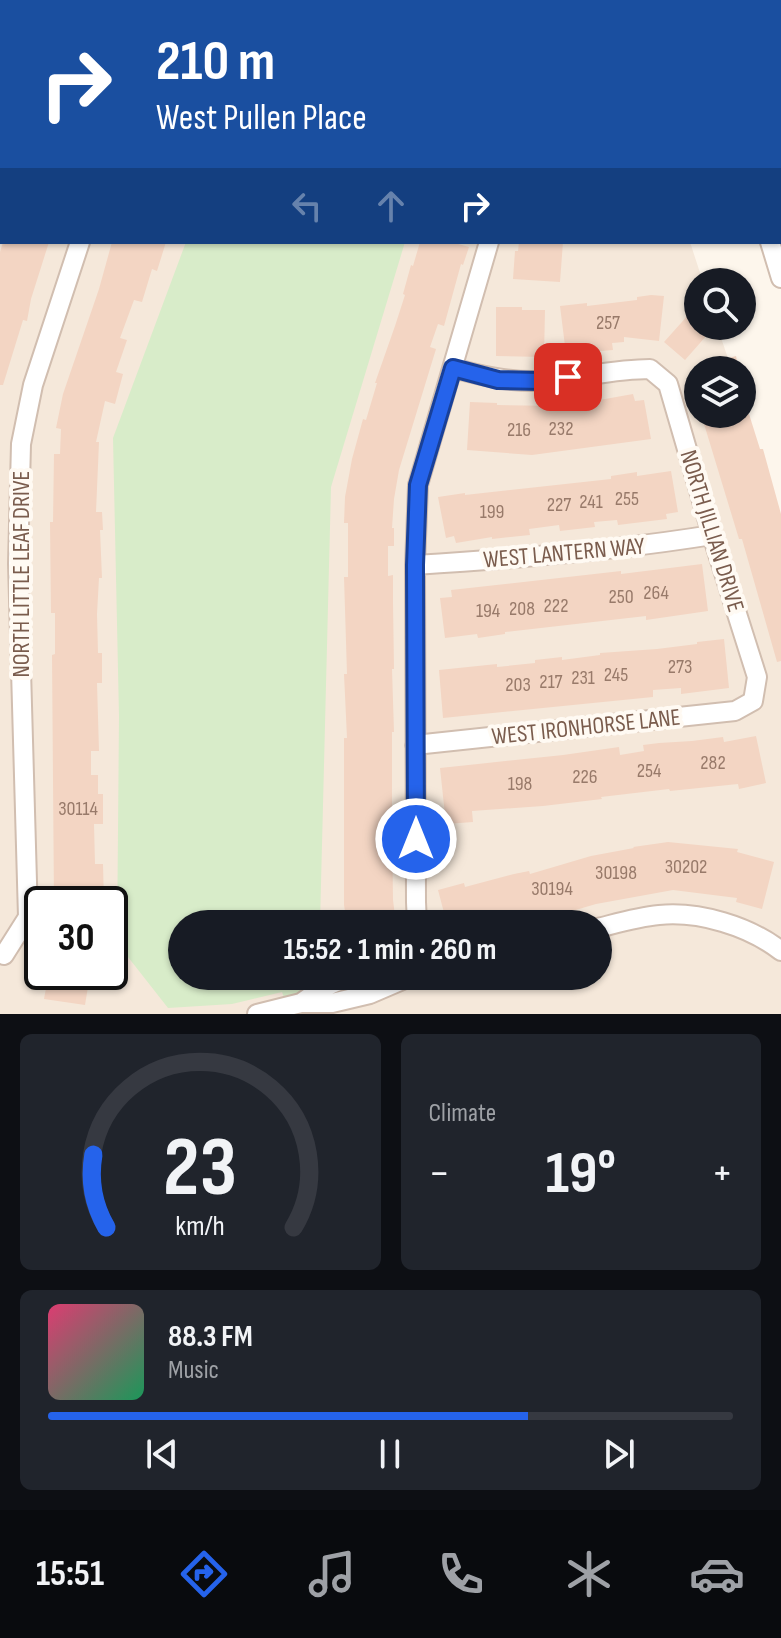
<!DOCTYPE html>
<meta charset="utf-8">
<style>
body{margin:0;font-family:"Sofia Sans Condensed",sans-serif;background:#20242c;color:#f1f3f6;height:100vh;display:flex;flex-direction:column;font-size:30px;white-space:nowrap}
*{box-sizing:border-box;margin:0}
p{font-size:26px;color:#9ea1a6}
.icon{flex:none;width:44px;height:44px;fill:none;stroke:currentColor;stroke-width:2;stroke-linecap:round;stroke-linejoin:round}
.map{position:relative;height:1014px;overflow:hidden}
.panel{display:flex;flex-direction:column;gap:20px;padding:20px;background:#0d0f14;flex:1}
.panel>*{flex:none}
.top-card{position:absolute;left:0px;top:0px;width:782px;height:244px;box-shadow:0 2px 6px #0004;background:#1a4fa0;color:#fff;overflow:hidden}
.buttons{position:absolute;left:684px;top:268px;display:grid;gap:16px}
.buttons a{display:grid;place-items:center;width:72px;height:72px;border-radius:50%;background:#171b24;box-shadow:0 2px 6px #0004;font-size:40px}
.speed{position:absolute;left:24px;top:886px;display:flex;gap:16px;font-size:40px;font-weight:700;text-align:center}
.speed>*{display:grid;place-content:center;width:104px;height:104px;border-radius:50%;background:#171b24;box-shadow:0 2px 6px #0004;line-height:1}
.speed .limit{border:4px solid #111;border-radius:12px;background:#fff;color:#111}
.pin{position:absolute;display:grid;place-items:center;width:68px;height:68px;color:#fff;margin:-34px;border-radius:16px;box-shadow:0 4px 12px #0006}
.me{position:absolute;width:88px;margin:-44px;rotate:0deg;stroke-linejoin:round;filter:drop-shadow(0 0 6px #0008)}
.turn{display:flex;align-items:center;gap:28px;height:168px;padding:0 24px;font-size:36px}
.turn .icon{width:104px;height:104px;stroke-width:2.5}
.turn b{display:block;font-size:56px;line-height:68px}
.lanes{display:flex;align-items:center;height:76px;padding:0 24px;background:#0003;justify-content:center;gap:40px;direction:ltr}
.lanes .off{opacity:.35}
.big{font-size:60px;font-weight:700;line-height:1.1}
.panel .tile{flex:1;display:flex;flex-direction:column;justify-content:center;gap:12px;min-width:0;padding:0 28px;border-radius:12px;background:#20242c}
.panel .dial{align-items:center;gap:0}
.dial svg{height:208px;overflow:visible;fill:none;stroke:#363941;stroke-width:7;stroke-linecap:round;text-anchor:middle}
.dial text{fill:#f1f3f6;stroke:none}
.song{display:flex;align-items:center;gap:24px}
.cover{width:96px;height:96px;border-radius:12px;background:linear-gradient(135deg,hsl(340 70% 55%),hsl(150 70% 35%))}
.played{height:8px;border-radius:4px;background:linear-gradient(90deg,#2563eb 70%,#363941 70%)}
.keys{display:flex;justify-content:space-around;direction:ltr}
.heat{display:flex;justify-content:space-between;align-items:center;font-size:44px;direction:ltr}
.panel .tiles{flex:1;display:grid;gap:20px;grid-template-columns:1fr 1fr}
.tile:last-child{grid-column:span 2}
.trip{position:absolute;left:168px;top:910px;width:444px;height:80px;border-radius:40px;background:#171b24;box-shadow:0 2px 6px #0004;font-weight:700;line-height:80px;text-align:center}
.tabs{display:flex;height:128px;justify-content:space-around;align-items:center;background:#090b0e;color:#9ea1a6}
.tabs .icon{width:56px;height:56px}
.tabs .on{color:#2563eb}
.tabs b{font-size:36px;color:#f1f3f6}
.map>svg:first-child{display:block}
</style>
<div class="map">
<svg width="781" height="1014" viewBox="0 0 781 1014">
<rect width="100%" height="100%" fill="#fdf6ec"/>
<!-- residential -->
<path fill="#f5e8da" fill-rule="evenodd" d="M 0,0 L 610,0 L 611,2 L 2,2 L 2,242 L 690,242 L 703,282 L 698,282 L 698,326 L 717,326 L 732,370 L 698,370 L 698,414 L 742,414 L 742,401 L 781,520 L 781,1014 L 0,1014 ZM 42,904 L 110,904 L 110,972 L 42,972 ZM 182,924 L 598,924 L 598,976 L 182,976 Z"/>
<!-- green -->
<path fill="#d8ecc9" d="M 186,242 L 405,242 L 331,487 L 320,924 L 182,924 L 182,976 L 307,976 L 324,1014 L 290,1014 L 282,992 L 232,1004 L 168,1008 L 117,943 L 119,716 L 113,438 Z"/>
<g fill="none" stroke-linecap="round" stroke-linejoin="round">
<!-- stream -->
<path stroke="#a5d3da" stroke-width="5" d="M 630,0 L 631,2"/>
</g>
<!-- building -->
<path fill="#f3d5c3" d="M 3,242 L 49,242 L 31,299 L 27,321 L 23,320 L 3,385 L 0,385 L 0,252 Z
M 112,242 L 166,242 L 157,271 L 152,269 L 142,302 L 134,300 L 120,338 L 127,340 L 116,372 L 123,374 L 115,404 L 105,401 L 96,442 L 99,442 L 96,512 L 102,512 L 103,530 L 100,530 L 102,578 L 99,578 L 97,614 L 98,653 L 102,653 L 102,683 L 97,683 L 99,751 L 91,751 L 91,775 L 98,775 L 98,794 L 103,794 L 103,824 L 94,824 L 95,864 L 103,864 L 104,904 L 54,904 L 52,655 L 55,654 L 55,613 L 51,613 L 50,522 L 53,522 L 54,454 L 60,454 L 61,429 L 56,428 L 63,394 L 99,289 Z
M 420,242 L 451,242 L 469,247 L 463,265 L 461,264 L 444,326 L 438,324 L 430,347 L 436,349 L 399,470 L 394,499 L 392,528 L 394,528 L 394,546 L 388,546 L 388,576 L 393,575 L 393,603 L 394,669 L 392,669 L 394,732 L 392,732 L 392,829 L 393,900 L 396,924 L 347,924 L 344,905 L 344,738 L 347,738 L 344,674 L 347,674 L 344,577 L 348,577 L 348,523 L 344,523 L 345,497 L 352,459 L 363,419 L 366,420 L 377,383 L 375,383 L 395,326 L 405,295 L 403,294 L 411,265 L 413,266 Z
M 519,242 L 563,242 L 560,282 L 513,279 L 515,251 L 518,251 Z
M 651,295 L 664,296 L 659,341 L 624,337 L 624,342 L 612,343 L 613,350 L 566,354 L 560,306 L 587,303 L 587,306 L 637,300 L 637,297 Z
M 698,304 L 698,326 L 715,326 L 685,360 L 664,342 Z
M 496,307 L 522,307 L 522,310 L 545,310 L 544,357 L 496,356 Z
M 736,356 L 739,370 L 699,370 L 699,366 Z
M 633,394 L 635,401 L 644,400 L 651,439 L 532,455 L 467,450 L 470,402 L 497,403 L 497,405 L 555,406 L 554,403 L 594,399 L 594,401 Z
M 701,414 L 749,414 L 760,449 L 763,449 L 781,514 L 781,661 L 777,662 L 742,539 L 739,539 Z
M 671,471 L 678,512 L 666,514 L 667,519 L 618,525 L 617,520 L 594,522 L 595,527 L 560,531 L 559,525 L 529,529 L 530,535 L 492,539 L 492,537 L 456,543 L 454,536 L 446,538 L 438,497 L 465,493 L 465,495 L 611,479 L 611,476 L 637,472 L 637,476 Z
M 702,564 L 708,611 L 646,620 L 646,616 L 505,632 L 505,634 L 478,638 L 477,634 L 445,638 L 440,598 L 452,597 L 451,590 L 621,571 L 621,574 Z
M 724,639 L 729,688 L 681,694 L 681,688 L 653,690 L 653,697 L 443,718 L 439,670 L 497,664 L 497,667 L 535,663 L 535,660 L 562,657 L 562,660 L 600,655 L 600,653 L 657,649 L 697,644 L 697,642 Z
M 756,736 L 766,783 L 739,789 L 738,784 L 670,791 L 669,789 L 601,797 L 602,799 L 543,806 L 472,811 L 473,822 L 446,824 L 440,768 L 563,755 L 619,747 L 620,755 L 644,751 L 643,745 L 659,743 L 692,741 L 723,737 L 724,742 Z
M 668,842 L 738,849 L 737,852 L 774,862 L 762,909 L 736,902 L 737,898 L 673,890 L 596,904 L 545,919 L 518,924 L 447,924 L 438,890 L 464,883 L 465,887 L 514,874 L 529,871 L 530,874 L 591,856 L 634,848 L 633,847 Z
M 49,972 L 70,972 L 90,975 L 85,1005 L 44,999 Z"/>
<g fill="none" stroke-linecap="round" stroke-linejoin="round">
<!-- street casing -->
<g stroke="#d1beb0" stroke-width="22">
<path id="street" d="M 695,0 L 695,2
M 180,2 L 181,0
M 0,33 L 2,34
M 770,242 L 781,278
M 415,565 C 514,559 613,551 712,535
M 415,745 L 735,711 L 753,701 L 757,677 L 712,535 L 668,384 L 650,369 C 613,369 576,379 539,381 C 509,382 482,376 453,368
M 417,924 L 416,902 L 415,565 L 418,485 L 489,242
M 598,928 C 618,923 638,917 659,915 C 699,911 749,926 781,951
M 4,955 L 28,917 L 18,564 L 21,444 L 33,385 L 80,242
M 301,1003 C 319,990 336,979 359,976
M 257,1014 L 301,1003 L 332,1003 L 370,994 L 412,976"/>
</g>
<!-- street -->
<use href="#street" stroke="#fff" stroke-width="18"/>
</g>
<g fill="none" stroke-linecap="round" stroke-linejoin="round">
<!-- route casing -->
<g stroke="#184099" stroke-width="20">
<path id="route" d="M 416,839 L 415,565 L 418,485 L 453,368 L 498,380 L 540,381 L 568,377"/>
</g>
<!-- route -->
<use href="#route" stroke="#2563eb" stroke-width="14"/>
</g>
<g text-anchor="middle" dominant-baseline="central" stroke-width="8" stroke-linejoin="round" paint-order="stroke">
<!-- number labels -->
<g font-size="20" fill="#987a6a">
<text x="608" y="323">257</text>
<text x="561" y="429">232</text>
<text x="519" y="430">216</text>
<text x="627" y="499">255</text>
<text x="591" y="502">241</text>
<text x="559" y="505">227</text>
<text x="492" y="512">199</text>
<text x="656" y="593">264</text>
<text x="621" y="597">250</text>
<text x="556" y="606">222</text>
<text x="522" y="609">208</text>
<text x="488" y="611">194</text>
<text x="680" y="667">273</text>
<text x="616" y="675">245</text>
<text x="583" y="678">231</text>
<text x="551" y="682">217</text>
<text x="518" y="685">203</text>
<text x="713" y="763">282</text>
<text x="649" y="771">254</text>
<text x="585" y="777">226</text>
<text x="520" y="784">198</text>
<text x="78" y="809">30114</text>
<text x="686" y="867">30202</text>
<text x="616" y="873">30198</text>
<text x="552" y="889">30194</text>
</g>
<!-- street labels -->
<g font-size="24" fill="#7a5c4d" stroke="#fffaf3">
<text transform="translate(712 531) rotate(73)">NORTH JILLIAN DRIVE</text>
<text transform="translate(564 553) rotate(-5)">WEST LANTERN WAY</text>
<text transform="translate(21 574) rotate(-90)">NORTH LITTLE LEAF DRIVE</text>
<text transform="translate(586 727) rotate(-6)">WEST IRONHORSE LANE</text>
</g>
</g>
</svg>
<div class="buttons">
<a><svg class="icon" aria-label="search" viewBox="0 0 24 24"><circle cx="10" cy="10" r="6"/><path d="M15 15l6 6"/></svg></a>
<a><svg class="icon" aria-label="layers" viewBox="0 0 24 24"><path d="M12 4l9 5-9 5-9-5zM3 14l9 5 9-5"/></svg></a>
</div>
<div class="speed"><div class="limit">30</div></div>
<div class="pin" style="left:568px;top:377px;background:#d93025"><svg class="icon" aria-label="arrive" viewBox="0 0 24 24"><path d="M6 21V4h12l-3 4 3 4H6"/></svg></div>
<svg class="me" style="left:416px;top:839px" viewBox="-20 -20 40 40"><circle r="17" fill="#2563eb" stroke="#fff" stroke-width="3"/><path d="M0-11L8 9 0 5-8 9z" fill="#fff"/></svg>
<div class="trip">15:52 · 1 min · 260 m</div>
<div class="top-card">
<div class="turn"><svg class="icon" aria-label="right" viewBox="0 0 24 24"><path d="M7 20v-9h11M14 6l5 5-5 5"/></svg><div><b>210 m</b>West Pullen Place</div></div>
<div class="lanes"><svg class="icon off" aria-label="left" viewBox="0 0 24 24"><path d="M17 20v-9H6M10 6l-5 5 5 5"/></svg><svg class="icon off" aria-label="ahead" viewBox="0 0 24 24"><path d="M12 20V5M6 11l6-6 6 6"/></svg><svg class="icon" aria-label="right" viewBox="0 0 24 24"><path d="M7 20v-9h11M14 6l5 5-5 5"/></svg></div>
</div>
</div>
<section class="panel">
<div class="tiles">
<div class="tile dial"><svg viewBox="0 0 100 80">
<path d="M14 69A42 42 0 1 1 86 69"/>
<path d="M14 69A42 42 0 0 1 9 41" stroke="#2563eb"/>
<text x="50" y="56" font-size="32" font-weight="700">23</text>
<text x="50" y="72" font-size="11">km/h</text>
</svg></div>
<div class="tile"><p>Climate</p>
<div class="heat"><a>−</a><b class="big">19°</b><a>+</a></div>
</div>
<div class="tile">
<div class="song"><i class="cover"></i><div><b>88.3 FM</b><p>Music</p></div></div>
<div class="played"></div>
<div class="keys"><svg class="icon" aria-label="previous" viewBox="0 0 24 24"><path d="M18 5L8 12l10 7zM5 5v14"/></svg><svg class="icon" aria-label="pause" viewBox="0 0 24 24"><path d="M8 5v14M16 5v14"/></svg><svg class="icon" aria-label="next" viewBox="0 0 24 24"><path d="M6 5l10 7-10 7zM19 5v14"/></svg></div>
</div>
</div>
</section>
<nav class="tabs">
<b>15:51</b>
<svg class="icon on" aria-label="directions" viewBox="0 0 24 24"><path d="M12 3l9 9-9 9-9-9zM9 14v-3h6M13 9l2 2-2 2"/></svg>
<svg class="icon" aria-label="music" viewBox="0 0 24 24"><path d="M9 18V5l10-2v13"/><circle cx="6" cy="18" r="3"/><circle cx="16" cy="16" r="3"/></svg>
<svg class="icon" aria-label="phone" viewBox="0 0 24 24"><path d="M5 4h4l2 5-3 2q2 4 5 5l2-3 5 2v4C11 20 4 13 5 4z"/></svg>
<svg class="icon" aria-label="climate" viewBox="0 0 24 24"><path d="M12 3v18M4 7l16 10M4 17L20 7"/></svg>
<svg class="icon" aria-label="car" viewBox="0 0 24 24"><path d="M5 17H2v-5l4-1 3-4h7l3 4 3 1v5h-3M9 17h6M6 11h13"/><circle cx="7" cy="17" r="2"/><circle cx="17" cy="17" r="2"/></svg>
</nav>
